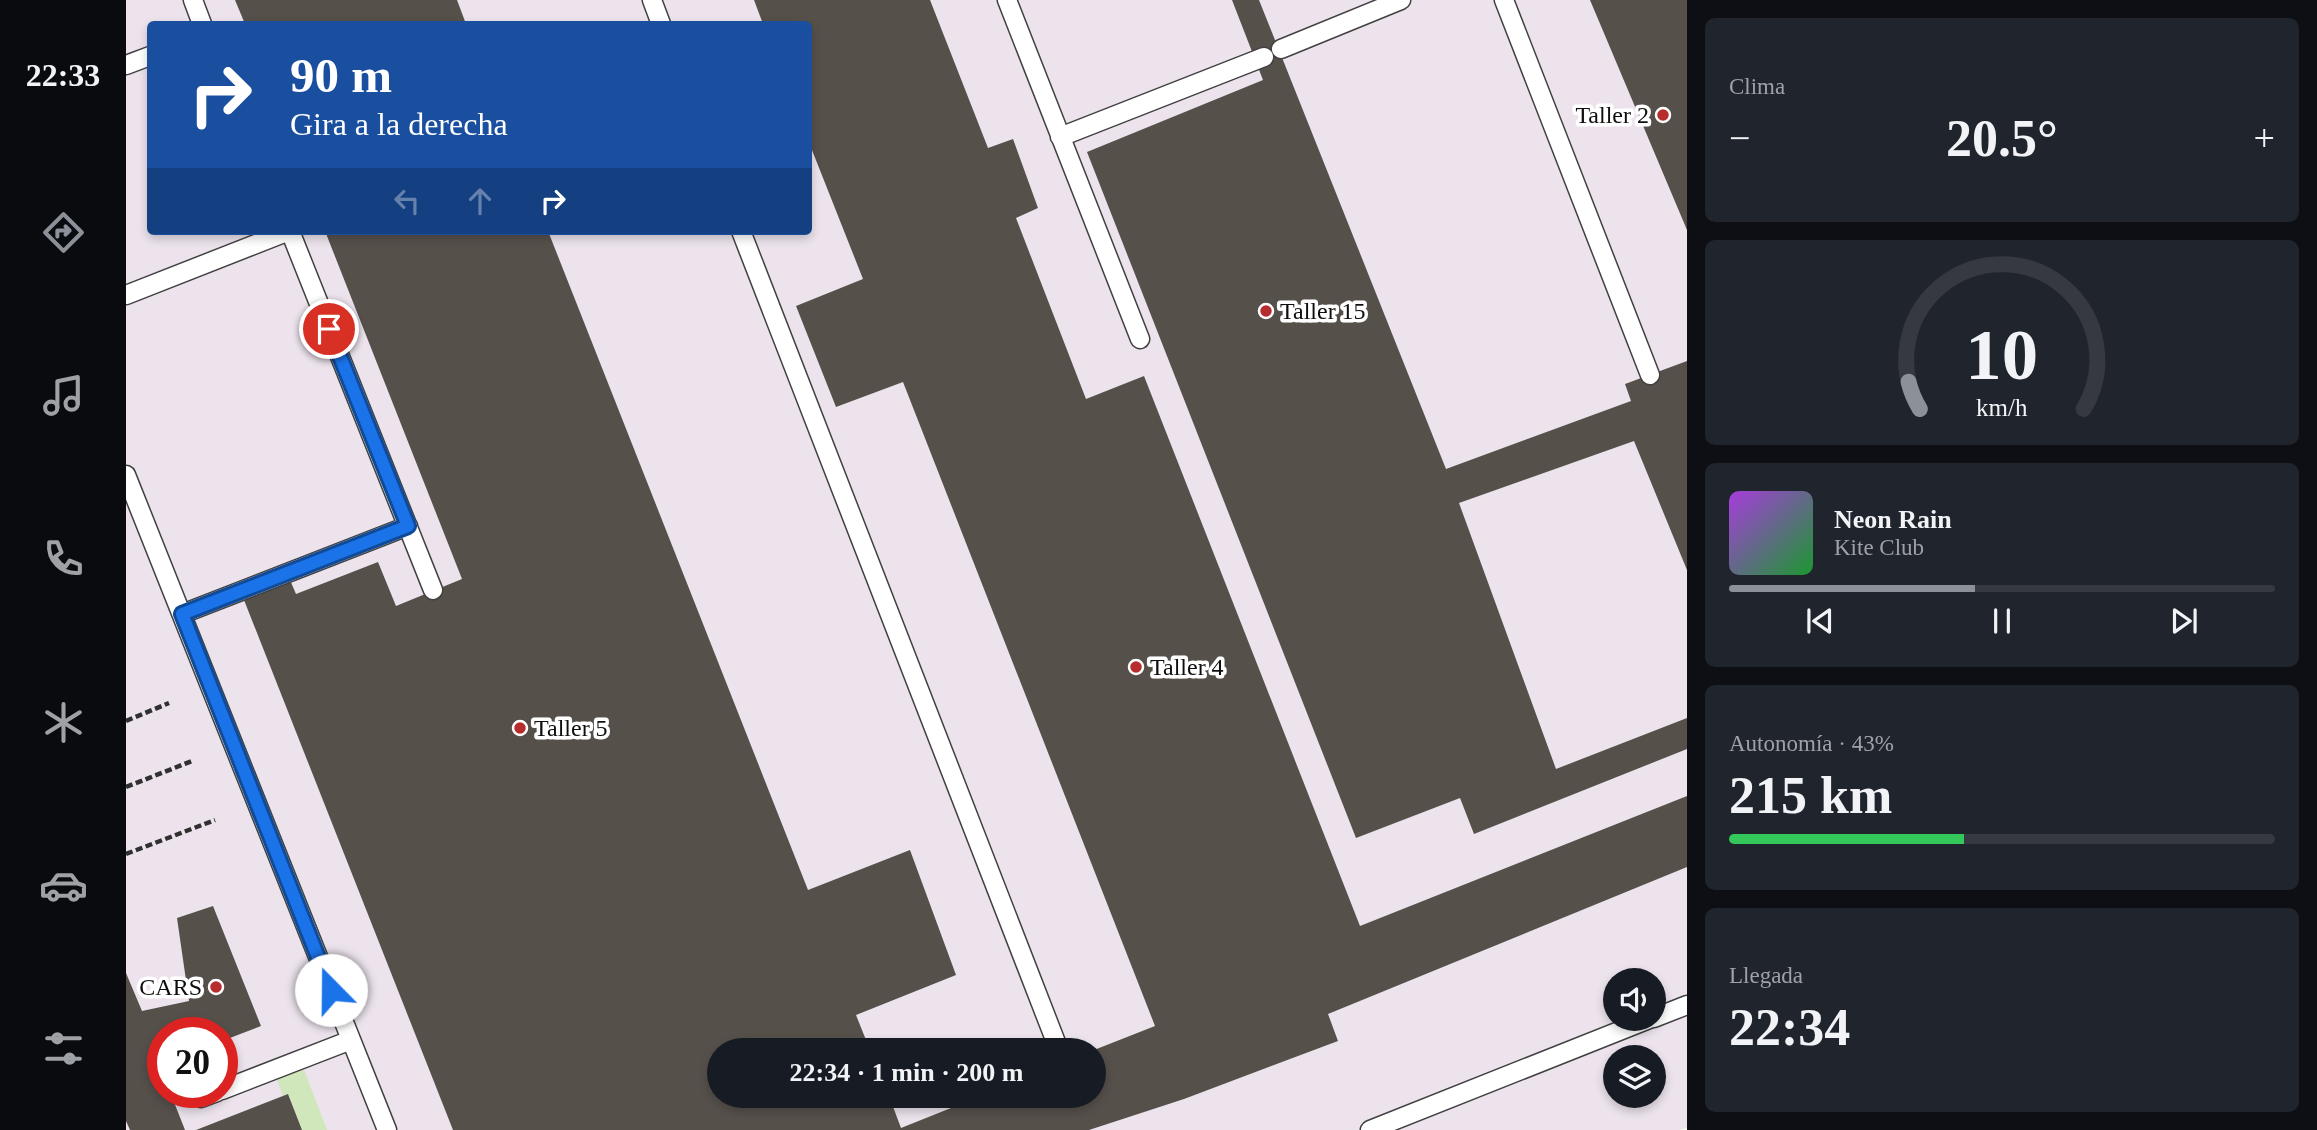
<!DOCTYPE html>
<html lang="es">
<meta charset="utf-8">
<style>
body{margin:0;font-family:"Times New Roman",serif;background:#20242c;color:#f1f3f6;height:100vh;display:flex;flex-direction:column;font-size:26px;white-space:nowrap}
*{box-sizing:border-box;margin:0}
p{font-size:23px;color:#9ea1a6}
.icon{flex:none;width:38px;height:38px;fill:none;stroke:currentColor;stroke-width:2;stroke-linecap:round;stroke-linejoin:round}
.map{position:relative;flex:1;overflow:hidden}
.sheet{display:flex;flex-direction:column;gap:18px;padding:18px;background:#0d0f14;width:630px}
.sheet>*{flex:none}
.banner{position:absolute;left:21px;top:21px;width:665px;height:214px;border-radius:7px;box-shadow:0 4px 10px #0003;background:#1a4fa0;color:#fff;overflow:hidden}
.buttons{position:absolute;left:1477px;top:968px;display:grid;gap:14px}
.buttons a{display:grid;place-items:center;width:63px;height:63px;border-radius:50%;background:#171b24;box-shadow:0 4px 10px #0003;font-size:35px}
.speed{position:absolute;left:21px;top:1017px;display:flex;gap:14px;font-size:35px;font-weight:700;text-align:center}
.speed>*{display:grid;place-content:center;width:91px;height:91px;border-radius:50%;background:#171b24;box-shadow:0 4px 10px #0003;line-height:1}
.speed .limit{border:10px solid #d22;background:#fff;color:#111}
.pin{position:absolute;display:grid;place-items:center;width:60px;height:60px;color:#fff;margin:-30px;border:4px solid #fff;border-radius:50%;box-shadow:0 2px 7px #0007}
.me{position:absolute;width:77px;margin:-38px;rotate:338deg;stroke-linejoin:round;filter:drop-shadow(0 0 5px #0008)}
.turn{display:flex;align-items:center;gap:24px;height:147px;padding:0 28px;font-size:32px}
.turn .icon{width:91px;height:91px;stroke-width:2.5}
.turn b{display:block;font-size:49px;line-height:60px}
.lanes{display:flex;align-items:center;height:66px;padding:0 28px;background:#0003;justify-content:center;gap:35px;direction:ltr}
.lanes .off{opacity:.35}
.big{font-size:52px;font-weight:800;line-height:1.1}
.sheet .card{flex:1;display:flex;flex-direction:column;justify-content:center;gap:10px;min-width:0;padding:0 24px;border-radius:10px;background:#20242c}
.sheet .dial{align-items:center;gap:0}
.dial svg{height:182px;overflow:visible;fill:none;stroke:#363941;stroke-width:7;stroke-linecap:round;text-anchor:middle}
.dial text{fill:#f1f3f6;stroke:none}
.song{display:flex;align-items:center;gap:21px}
.cover{width:84px;height:84px;border-radius:10px;background:linear-gradient(135deg,hsl(280 70% 55%),hsl(130 70% 35%))}
.played{height:7px;border-radius:4px;background:linear-gradient(90deg,#8c9099 45%,#363941 45%)}
.keys{display:flex;justify-content:space-around;direction:ltr}
.heat{display:flex;justify-content:space-between;align-items:center;font-size:38px;direction:ltr}
.charge{height:10px;border-radius:5px;background:linear-gradient(90deg,#34c759 43%,#363941 0)}
.trip{position:absolute;left:581px;top:1038px;width:399px;height:70px;border-radius:35px;background:#171b24;box-shadow:0 4px 10px #0003;font-weight:800;line-height:70px;text-align:center}
main{display:flex;flex:1;min-height:0}
.tab-bar{display:flex;flex-direction:column;width:126px;justify-content:space-around;align-items:center;background:#090b0e;color:#9ea1a6}
.tab-bar .icon{width:49px;height:49px}
.tab-bar .active{color:#8c9099}
.tab-bar b{font-size:32px;color:#f1f3f6}
.map>svg:first-child{display:block}
</style>
<main>
<nav class="tab-bar">
<b>22:33</b>
<svg class="icon active" aria-label="directions" viewBox="0 0 24 24"><path d="M12 3l9 9-9 9-9-9zM9 14v-3h6M13 9l2 2-2 2"/></svg>
<svg class="icon" aria-label="music" viewBox="0 0 24 24"><path d="M9 18V5l10-2v13"/><circle cx="6" cy="18" r="3"/><circle cx="16" cy="16" r="3"/></svg>
<svg class="icon" aria-label="phone" viewBox="0 0 24 24"><path d="M5 4h4l2 5-3 2q2 4 5 5l2-3 5 2v4C11 20 4 13 5 4z"/></svg>
<svg class="icon" aria-label="climate" viewBox="0 0 24 24"><path d="M12 3v18M4 7l16 10M4 17L20 7"/></svg>
<svg class="icon" aria-label="car" viewBox="0 0 24 24"><path d="M5 17H2v-5l4-1 3-4h7l3 4 3 1v5h-3M9 17h6M6 11h13"/><circle cx="7" cy="17" r="2"/><circle cx="17" cy="17" r="2"/></svg>
<svg class="icon" aria-label="filters" viewBox="0 0 24 24"><path d="M4 7h16M4 17h16"/><circle cx="9" cy="7" r="2"/><circle cx="15" cy="17" r="2"/></svg>
</nav>
<div class="map">
<svg width="1561" height="1130" viewBox="0 0 1561 1130">
<rect width="100%" height="100%" fill="#fefcf0"/>
<!-- industrial -->
<path fill="#ece3ec" fill-rule="evenodd" d="M 0,0 L 1561,0 L 1561,1128 L 1553,1130 L 0,1130 ZM 24,24 L 682,24 L 682,231 L 24,231 ZM 1489,980 L 1528,980 L 1528,1018 L 1489,1018 ZM 37,1032 L 96,1032 L 96,1092 L 37,1092 ZM 593,1050 L 968,1050 L 968,1096 L 593,1096 ZM 1489,1057 L 1528,1057 L 1528,1096 L 1489,1096 Z"/>
<!-- green -->
<path fill="#d0e7bb" d="M 178,1070 L 201,1130 L 176,1130 L 163,1095 L 157,1096 L 150,1077 Z"/>
<!-- building -->
<path fill="#56504b" d="M 109,0 L 331,0 L 340,24 L 119,24 Z
M 628,0 L 804,0 L 862,148 L 887,139 L 912,208 L 890,218 L 960,399 L 1018,376 L 1234,926 L 1561,796 L 1561,867 L 1202,1014 L 1212,1041 L 1058,1099 L 963,1130 L 327,1130 L 118,600 L 164,580 L 170,594 L 252,562 L 270,606 L 336,579 L 199,231 L 422,231 L 682,890 L 784,850 L 830,975 L 730,1015 L 744,1050 L 593,1050 L 593,1096 L 763,1096 L 775,1128 L 855,1096 L 968,1096 L 968,1050 L 1029,1026 L 777,382 L 710,407 L 670,306 L 737,279 L 682,140 L 682,24 L 637,24 Z
M 1106,0 L 1133,0 L 1320,469 L 1505,401 L 1499,384 L 1561,361 L 1561,570 L 1508,441 L 1333,503 L 1430,769 L 1561,718 L 1561,749 L 1348,834 L 1334,798 L 1230,838 L 961,152 L 1137,80 Z
M 1464,0 L 1561,0 L 1561,230 Z
M 87,906 L 135,1026 L 96,1041 L 96,1032 L 37,1032 L 37,1064 L 34,1065 L 37,1073 L 37,1092 L 44,1092 L 59,1130 L 4,1130 L 0,1121 L 0,973 L 16,1011 L 63,1001 L 51,918 Z
M 162,1094 L 176,1130 L 70,1130 Z"/>
<g fill="none" stroke-linecap="round" stroke-linejoin="round">
<!-- service casing -->
<g stroke="#414141" stroke-width="21">
<path id="service" d="M 67,0 L 76,24
M 526,0 L 535,24
M 881,0 L 1014,339
M 1378,0 L 1524,375
M 1155,49 L 1275,0
M 0,65 L 24,56
M 934,137 L 1138,57
M 164,231 L 307,590
M 615,231 L 933,1050
M 0,295 L 163,231
M 0,475 L 261,1130
M 56,614 L 282,526
M 1528,1018 L 1561,1005
M 96,1090 L 225,1040
M 75,1098 L 91,1092
M 1244,1130 L 1526,1018"/>
</g>
<!-- path -->
<path stroke="#303030" stroke-width="4.5" stroke-dasharray="7 3.5" stroke-linecap="butt" d="M 0,721 L 43,703
M 0,787 L 66,761
M 0,854 L 89,820"/>
<!-- service -->
<use href="#service" stroke="#fff" stroke-width="18"/>
</g>
<g fill="none" stroke-linecap="round" stroke-linejoin="round">
<!-- route casing -->
<g stroke="#114b97" stroke-width="18">
<path id="route" d="M 203,329 L 282,526 L 56,614 L 205,990"/>
</g>
<!-- route -->
<use href="#route" stroke="#1a73e8" stroke-width="12"/>
</g>
<!-- markers -->
<g fill="#b72d2e" stroke="#fff" stroke-width="2.5">
<circle cx="1537" cy="115" r="7"/>
<circle cx="1140" cy="311" r="7"/>
<circle cx="1010" cy="667" r="7"/>
<circle cx="394" cy="728" r="7"/>
<circle cx="90" cy="987" r="7"/>
</g>
<g text-anchor="middle" dominant-baseline="central" stroke-width="7" stroke-linejoin="round" paint-order="stroke">
<!-- poi labels -->
<g font-size="24" fill="#0e0e0e" stroke="#fff" text-anchor="start">
<text x="1523" y="115" text-anchor="end">Taller 2</text>
<text x="1154" y="311">Taller 15</text>
<text x="1024" y="667">Taller 4</text>
<text x="408" y="728">Taller 5</text>
<text x="76" y="987" text-anchor="end">CARS</text>
</g>
</g>
</svg>
<div class="buttons">
<a><svg class="icon" aria-label="sound" viewBox="0 0 24 24"><path d="M4 9h4l5-4v14l-5-4H4zM17 9q2 3 0 6"/></svg></a>
<a><svg class="icon" aria-label="layers" viewBox="0 0 24 24"><path d="M12 4l9 5-9 5-9-5zM3 14l9 5 9-5"/></svg></a>
</div>
<div class="speed"><div class="limit">20</div></div>
<div class="pin" style="left:203px;top:329px;background:#d93025"><svg class="icon" aria-label="arrive" viewBox="0 0 24 24"><path d="M6 21V4h12l-3 4 3 4H6"/></svg></div>
<svg class="me" style="left:205px;top:990px" viewBox="-20 -20 40 40"><circle r="19" fill="#fff"/><path d="M0-13L10 11 0 6-10 11z" fill="#1a73e8"/></svg>
<div class="trip">22:34 · 1 min · 200 m</div>
<div class="banner">
<div class="turn"><svg class="icon" aria-label="right" viewBox="0 0 24 24"><path d="M7 20v-9h11M14 6l5 5-5 5"/></svg><div><b>90 m</b>Gira a la derecha</div></div>
<div class="lanes"><svg class="icon off" aria-label="left" viewBox="0 0 24 24"><path d="M17 20v-9H6M10 6l-5 5 5 5"/></svg><svg class="icon off" aria-label="ahead" viewBox="0 0 24 24"><path d="M12 20V5M6 11l6-6 6 6"/></svg><svg class="icon" aria-label="right" viewBox="0 0 24 24"><path d="M7 20v-9h11M14 6l5 5-5 5"/></svg></div>
</div>
</div>
<section class="sheet">
<div class="card"><p>Clima</p>
<div class="heat"><a>−</a><b class="big">20.5°</b><a>+</a></div>
</div>
<div class="card dial"><svg viewBox="0 0 100 80">
<path d="M14 69A42 42 0 1 1 86 69"/>
<path d="M14 69A42 42 0 0 1 9 57" stroke="#8c9099"/>
<text x="50" y="56" font-size="32" font-weight="700">10</text>
<text x="50" y="72" font-size="11">km/h</text>
</svg></div>
<div class="card">
<div class="song"><i class="cover"></i><div><b>Neon Rain</b><p>Kite Club</p></div></div>
<div class="played"></div>
<div class="keys"><svg class="icon" aria-label="previous" viewBox="0 0 24 24"><path d="M18 5L8 12l10 7zM5 5v14"/></svg><svg class="icon" aria-label="pause" viewBox="0 0 24 24"><path d="M8 5v14M16 5v14"/></svg><svg class="icon" aria-label="next" viewBox="0 0 24 24"><path d="M6 5l10 7-10 7zM19 5v14"/></svg></div>
</div>
<div class="card"><p>Autonomía · 43%</p><b class="big">215 km</b><div class="charge"></div></div>
<div class="card"><p>Llegada</p><b class="big">22:34</b></div>
</section>
</main>
